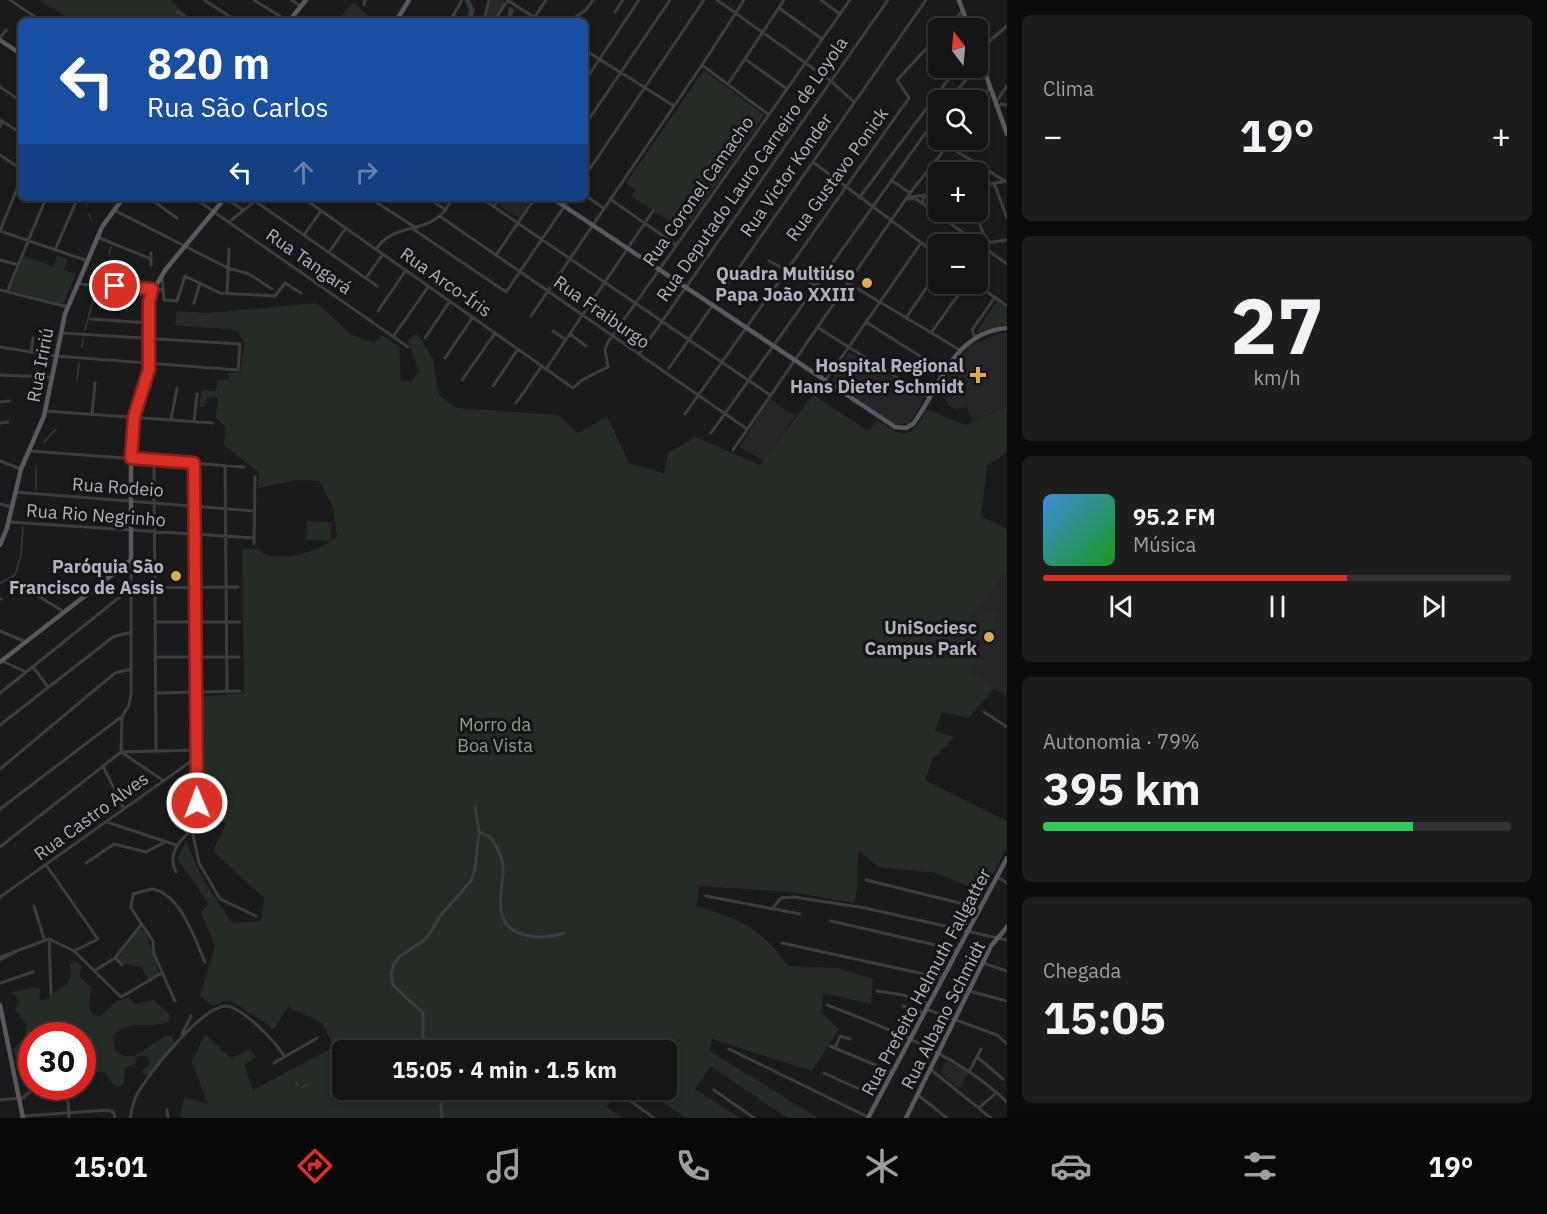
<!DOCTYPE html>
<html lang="pt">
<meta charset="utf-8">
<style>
body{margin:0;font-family:"IBM Plex Sans",sans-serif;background:#1d1d1e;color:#f1f3f6;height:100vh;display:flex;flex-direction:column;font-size:22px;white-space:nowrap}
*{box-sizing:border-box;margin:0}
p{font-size:20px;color:#9d9ea0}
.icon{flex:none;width:33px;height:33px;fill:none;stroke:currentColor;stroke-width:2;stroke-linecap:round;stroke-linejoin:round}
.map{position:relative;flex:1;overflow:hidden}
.details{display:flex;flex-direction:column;gap:15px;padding:15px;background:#0b0b0c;width:540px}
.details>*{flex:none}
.guide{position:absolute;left:18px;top:18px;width:570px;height:183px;border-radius:9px;box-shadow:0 3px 9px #0003,0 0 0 2px #333334;background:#1a4fa0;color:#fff;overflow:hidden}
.needle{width:39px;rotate:344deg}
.buttons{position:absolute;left:928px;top:18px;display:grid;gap:12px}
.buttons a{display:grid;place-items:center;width:60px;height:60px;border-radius:9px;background:#141415;box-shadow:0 3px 9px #0003,0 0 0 2px #333334;font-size:30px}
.speed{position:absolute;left:18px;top:1022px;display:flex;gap:12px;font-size:30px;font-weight:700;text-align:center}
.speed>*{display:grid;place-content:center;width:78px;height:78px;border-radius:50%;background:#141415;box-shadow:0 3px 9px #0003,0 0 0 2px #333334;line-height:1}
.speed .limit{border:9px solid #d22;background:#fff;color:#111}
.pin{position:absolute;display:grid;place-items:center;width:51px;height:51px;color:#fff;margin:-26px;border:3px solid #fff;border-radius:50%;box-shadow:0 2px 6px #0007}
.me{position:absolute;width:66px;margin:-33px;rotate:359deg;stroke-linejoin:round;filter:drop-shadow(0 0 4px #0008)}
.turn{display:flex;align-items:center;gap:21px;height:126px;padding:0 30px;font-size:27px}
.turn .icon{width:78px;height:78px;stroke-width:2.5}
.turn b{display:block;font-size:42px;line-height:51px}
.lanes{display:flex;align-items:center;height:57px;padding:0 30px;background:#0003;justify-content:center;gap:30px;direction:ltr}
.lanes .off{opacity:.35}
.big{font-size:45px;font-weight:700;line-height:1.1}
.details .tile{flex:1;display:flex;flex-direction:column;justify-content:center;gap:9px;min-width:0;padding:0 21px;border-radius:9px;background:#1d1d1e}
.details .dial{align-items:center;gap:0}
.dial b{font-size:78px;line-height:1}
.song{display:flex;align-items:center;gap:18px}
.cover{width:72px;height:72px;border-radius:9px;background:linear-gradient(135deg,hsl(210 70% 55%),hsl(120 70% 35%))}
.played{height:6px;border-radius:3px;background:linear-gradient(90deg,#d93025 65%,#333334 65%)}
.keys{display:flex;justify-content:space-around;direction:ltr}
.heat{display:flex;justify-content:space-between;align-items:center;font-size:33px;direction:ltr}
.charge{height:9px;border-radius:4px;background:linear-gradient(90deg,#34c759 79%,#333334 0)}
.trip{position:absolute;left:332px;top:1040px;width:345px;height:60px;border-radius:9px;background:#141415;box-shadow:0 3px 9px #0003,0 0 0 2px #333334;font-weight:700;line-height:60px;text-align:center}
.menu{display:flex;height:96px;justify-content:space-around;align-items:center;background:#080808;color:#9d9ea0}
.menu .icon{width:42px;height:42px}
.menu .selected{color:#d93025}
.menu b{font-size:27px;color:#f1f3f6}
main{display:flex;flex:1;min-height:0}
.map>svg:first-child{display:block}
</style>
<main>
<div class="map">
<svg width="1007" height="1118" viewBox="0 0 1007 1118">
<rect width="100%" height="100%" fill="#1a1a1c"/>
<!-- built -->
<path fill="#262629" d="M 504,198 L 533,198 L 519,218 L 499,205 Z
M 999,333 L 1007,333 L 1007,407 L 973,421 L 966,406 L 957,410 L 949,406 L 940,389 L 969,346 Z
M 849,352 L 923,397 L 923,402 L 909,424 L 895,425 L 831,381 Z
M 770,399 L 795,416 L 764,461 L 739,447 Z
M 1007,569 L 1007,697 L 969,671 L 964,630 Z
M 946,1061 L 969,1072 L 960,1089 L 940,1073 Z"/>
<!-- green -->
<path fill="#252c25" d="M 39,0 L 171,0 L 192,21 L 73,21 Z
M 491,0 L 504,0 L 505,3 L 494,21 L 485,21 Z
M 354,2 L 373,21 L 342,21 L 339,18 Z
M 704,70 L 764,115 L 691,220 L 681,214 L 674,224 L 631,196 L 635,190 L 626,183 Z
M 23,256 L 53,266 L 57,256 L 68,259 L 64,270 L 76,274 L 63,304 L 10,290 Z
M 997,301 L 1007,309 L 1007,324 L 976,333 Z
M 317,303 L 352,335 L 374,343 L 382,335 L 399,346 L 401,380 L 411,382 L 419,371 L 408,340 L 417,333 L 433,359 L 439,395 L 457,408 L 558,415 L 578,433 L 607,416 L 629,463 L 664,473 L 668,453 L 695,437 L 760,465 L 813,395 L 868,431 L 877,420 C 905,439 910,440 927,409 L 965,425 L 1007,407 L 1007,452 L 987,466 L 981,516 L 1007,529 L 1007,569 L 964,630 L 984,650 L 969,671 L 995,688 L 968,718 L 942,712 L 935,731 L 955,737 L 933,759 L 925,780 L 1007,821 L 1007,848 L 983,892 L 936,873 L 879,867 L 859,851 C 854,870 861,882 854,903 L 792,892 L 699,886 L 696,906 C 742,920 758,926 788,966 L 838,968 L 873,979 L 871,1004 L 823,993 L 822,1013 L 839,1029 L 812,1071 L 712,1039 L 710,1051 L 818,1118 L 787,1118 L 711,1066 L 695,1089 L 740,1118 L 686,1118 L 644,1089 L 666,1089 L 666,1050 L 342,1050 L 342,1089 L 622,1089 L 606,1107 L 624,1118 L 180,1118 L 184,1097 L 208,1104 L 192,1061 L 205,1034 L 231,1058 L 250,1049 L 256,1057 L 244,1065 L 253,1090 L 334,1047 L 322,1023 L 288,1007 L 274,1029 L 230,1000 L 212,1006 L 200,996 L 215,946 L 201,912 L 209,904 L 177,858 L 186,841 L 202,878 L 232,923 L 261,921 L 264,898 L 213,851 L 226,824 L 200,808 L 199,697 L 244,693 L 242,549 C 247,549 253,548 257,549 C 262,551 265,555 270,556 C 289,558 316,553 331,541 L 306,540 L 307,521 L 331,522 L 331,540 L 337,536 L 333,507 L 319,481 L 299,480 L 258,488 L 259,473 L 224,445 L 226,427 L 216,418 L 218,397 L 207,398 L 205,407 L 199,407 L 202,390 L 216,391 L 218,380 L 229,379 L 228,373 L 240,372 L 245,343 L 236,330 L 175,325 L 177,311 L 208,313 Z
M 991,612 L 995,614 L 996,619 L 983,637 L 976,637 L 974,632 L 986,613 Z
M 140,929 L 144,930 C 152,944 153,958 159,974 L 149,980 L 141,967 L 123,964 L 117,959 Z
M 75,961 L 81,965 L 80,977 L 91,987 L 89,1006 L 92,1014 L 100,1016 L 115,1002 L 129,997 L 136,1004 L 153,1000 L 170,1015 L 170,1021 C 152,1031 132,1016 113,1036 L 115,1051 L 125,1056 L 135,1056 L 165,1036 L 172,1036 L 174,1044 L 149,1075 L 144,1075 L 142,1070 L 149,1065 L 150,1060 L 146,1056 L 138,1056 L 135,1064 L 126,1067 L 123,1086 L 115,1087 L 105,1072 L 92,1072 L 83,1063 L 82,1035 L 32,1035 L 31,1071 L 16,1064 L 13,1049 L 24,1039 L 27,1024 L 15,1011 L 19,1000 L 12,992 L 36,987 L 40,989 L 39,999 C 49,1002 48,996 55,992 C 67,985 73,980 70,965 Z"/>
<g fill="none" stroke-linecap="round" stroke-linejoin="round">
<!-- stream -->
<path stroke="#343b41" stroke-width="1.5" d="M 84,198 L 87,206
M 89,214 L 91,220
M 109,254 L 111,247
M 98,282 L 98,276
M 85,330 L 96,288
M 82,347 L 83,338
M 77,380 L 79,363
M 44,442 L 56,429
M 36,490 L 36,466
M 0,583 L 15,575 L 21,555 L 23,527
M 296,1082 L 298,1085
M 303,1087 L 308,1084"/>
<!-- river -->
<path stroke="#343b41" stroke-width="5" d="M 467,0 L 472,10 L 470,16
M 509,21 L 511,10"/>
<!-- minor -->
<path stroke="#3c3d41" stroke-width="3" d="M 10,0 L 41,21
M 204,0 L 237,21
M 254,0 L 288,21
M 291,0 L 301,6
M 507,0 L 540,21
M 717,0 L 831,81 L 854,102
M 821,0 L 840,14
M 364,5 L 365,0
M 779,8 L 822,39
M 178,12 L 191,21
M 615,12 L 623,0
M 450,21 L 462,0
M 484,21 L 489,0
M 494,21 L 508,0
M 532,21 L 546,0
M 569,21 L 586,10 L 593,0
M 945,28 L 963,11
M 0,38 L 6,30
M 585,50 L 674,106
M 978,51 L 1007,26
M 745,59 L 787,89
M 702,65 L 768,114
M 585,81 L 639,0
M 728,84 L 784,0
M 0,87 L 21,101
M 949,100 L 976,68
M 996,102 L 1007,86
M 978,104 L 990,87
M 998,107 L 1001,104 L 1007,105
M 0,120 L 21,133
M 585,125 L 670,0
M 0,127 L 2,121
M 948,146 L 1005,181
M 0,155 L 21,169
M 813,162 L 939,256
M 585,176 L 704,0
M 891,180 L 910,193
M 994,183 L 1007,218
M 978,186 L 1007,181
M 585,195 L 603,208
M 909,197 L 926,195
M 149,198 L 177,218
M 194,198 L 408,347
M 225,198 L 243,210
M 303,198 L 573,388 L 582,380 L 608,367 L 605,349 L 608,342 L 850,0
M 370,198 L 416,228
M 428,198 L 446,210
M 481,198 L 770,395
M 859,198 L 957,68
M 610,199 L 676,245
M 908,199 L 916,199 L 1007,264
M 255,201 L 377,286
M 923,202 L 923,197 L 939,193
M 494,206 L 499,198
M 114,210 L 228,268 L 249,274 L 272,289
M 975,212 L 987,243
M 441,217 L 747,429
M 229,222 L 259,198
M 413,229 L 506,292 L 570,198
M 0,231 L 88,261
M 0,231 L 21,179
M 304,235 L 321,211
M 97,237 L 151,259
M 979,244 L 1007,240
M 376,249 C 397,218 435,239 452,198
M 55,250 L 76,202
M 329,252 L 346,228
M 496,255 L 535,198
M 0,260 L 18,265
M 769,261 L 815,285
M 151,265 L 151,253
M 162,277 L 163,290
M 366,278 L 383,254
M 848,283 L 960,350
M 78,284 L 163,290 L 164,300 L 177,301 L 185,276 L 220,293 L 275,296 L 285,283 L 301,293
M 976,284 L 1007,306
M 0,290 L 68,307
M 7,292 L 46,198
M 227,294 L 229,249
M 194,303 L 200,283
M 378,311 L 406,270
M 531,316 L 702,65 L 744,0
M 906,318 L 939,269
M 91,319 L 149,323
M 866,322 L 945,372
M 817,327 L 929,398
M 553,331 L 566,340
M 931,333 L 966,284
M 570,334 L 586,346
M 393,337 L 428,287
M 975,337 L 972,330 L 995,297
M 425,338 L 450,301
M 0,347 L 56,356 L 238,370 L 240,344 L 62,333
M 31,352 L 33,338
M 639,354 L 888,0
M 445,358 L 473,317
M 669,368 L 926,0
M 546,369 L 653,211
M 0,375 L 51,377
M 462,380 L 495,333
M 825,381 L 921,243
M 493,386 L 518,349
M 0,402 L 9,401
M 516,403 L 542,366
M 45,411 L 213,423
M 92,414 L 95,383
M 685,414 L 909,98 L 897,80 L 939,35
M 171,420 L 177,388
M 194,421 L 197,394
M 0,423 L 8,422
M 711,433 L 939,114
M 733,450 L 910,193 L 952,140
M 30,451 L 244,467
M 154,460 L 156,750
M 0,461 L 21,469
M 194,463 L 197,803
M 225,465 L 227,692
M 15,492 L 254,511
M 0,504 L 12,507
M 9,522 L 254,538
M 254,544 L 255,477
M 131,560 L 131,694 L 129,705 L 122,717 L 121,752 L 164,781
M 27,589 L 64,612
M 0,599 L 1,599
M 155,622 L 240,622
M 0,631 L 26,642
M 155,657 L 239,657
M 2,661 L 26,672
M 33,667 L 48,687
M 0,693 L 131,588 L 238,587
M 156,693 L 240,691
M 984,712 L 1007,727
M 0,725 L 113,637 L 131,632
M 103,766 L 124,809
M 0,769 L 115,673 L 131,669
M 475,807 L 479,832
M 0,809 L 121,717
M 107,822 L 176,845
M 192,830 L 199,863 L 220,899 L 256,916
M 0,847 L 121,752 L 197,750
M 86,863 L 114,844 L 146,852 L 165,842
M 46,865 L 98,939 L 74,951
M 176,872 C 164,848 190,832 206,817
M 997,877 L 1007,883
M 866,880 L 980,908
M 706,896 L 800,914
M 0,897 L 197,757
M 34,906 L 44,939
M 772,909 L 781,898 L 794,897 L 865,908 L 1007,940
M 831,921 L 957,950
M 49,939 L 74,951 L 121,997 L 162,973
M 49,939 L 51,994
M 782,943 L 942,978
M 0,957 L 49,939
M 115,958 L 122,965
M 0,960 L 16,952
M 983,963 L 1007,971
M 94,971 L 115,958 L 141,925
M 0,983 L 33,972
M 877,991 L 903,995 L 928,1004
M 969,991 L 1007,1001
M 175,1001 L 154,954 L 153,941 L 131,908 L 133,894 L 152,889 C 181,894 194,938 205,962
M 827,1005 C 890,1029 958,1055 1007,1102
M 903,1006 L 924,1013
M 926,1009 L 997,1035 L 1007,1044
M 182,1034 L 191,1016
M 830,1046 L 892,1072
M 835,1048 L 840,1036 L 850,1039
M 729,1049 L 868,1117
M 427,1050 L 423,1037 L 423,1013 L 393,985 L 391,974 L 394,964 L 400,956 L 426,939 L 441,915 L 471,881 L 475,869 L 479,832 L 490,837 C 514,870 497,879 501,910 C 505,939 543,941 564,933
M 977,1057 L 1003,1079
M 274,1063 L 317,1038
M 930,1069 L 991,1118
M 970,1070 L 981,1049
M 824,1073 L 879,1098
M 67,1086 L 69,1118
M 714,1090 L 754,1118
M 622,1095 L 654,1118
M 918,1095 L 947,1118
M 0,1100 L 19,1098
M 20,1100 L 37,1086
M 979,1108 L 997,1092
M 167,1110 L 168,1118
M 23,1116 L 109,1110 L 114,1113 L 115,1118
M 130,1118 C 132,1111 133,1102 136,1096 C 147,1075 202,1006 226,1006 C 242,1007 276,1042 284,1056
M 442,1118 L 441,1103 L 448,1089"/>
<!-- major -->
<path stroke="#585a5f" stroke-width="4.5" d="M 959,0 L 969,28
M 289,21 L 306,0
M 396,21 L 409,0
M 0,40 L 21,54
M 978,53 L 1007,134
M 552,198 L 895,427 L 906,428 L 913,424 C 942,385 952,333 1007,328
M 0,545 L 7,528 L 21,469 L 44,416 L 65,314 L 102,227 L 123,198
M 0,662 L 131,560 L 131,432 L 149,369 L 150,295 L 166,269 L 225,198
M 0,1005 L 23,1118
M 868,1118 L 1007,858
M 906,1118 L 991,946 L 1007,927"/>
</g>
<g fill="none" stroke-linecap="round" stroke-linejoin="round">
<!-- route casing -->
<g stroke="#8d1f18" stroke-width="15">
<path id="route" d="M 115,286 L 152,289 L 149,302 L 149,369 L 134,417 L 131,458 L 194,463 L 197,803"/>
</g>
<!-- route -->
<use href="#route" stroke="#d93025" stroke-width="10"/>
</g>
<!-- markers -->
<g fill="#ddab52" stroke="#151517" stroke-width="2">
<circle cx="867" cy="283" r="6"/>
<path d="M975 366h6v6h6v6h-6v6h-6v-6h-6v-6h6z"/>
<circle cx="176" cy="576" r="6"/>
<circle cx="989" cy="637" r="6"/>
</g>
<g text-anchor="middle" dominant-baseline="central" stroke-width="6" stroke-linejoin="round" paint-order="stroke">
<!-- street labels -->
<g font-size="18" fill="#aeb2ba" stroke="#151517">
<text transform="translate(752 169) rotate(-55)">Rua Deputado Lauro Carneiro de Loyola</text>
<text transform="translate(837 174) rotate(-54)">Rua Gustavo Ponick</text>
<text transform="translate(786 175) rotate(-55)">Rua Victor Konder</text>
<text transform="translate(698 191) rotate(-55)">Rua Coronel Camacho</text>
<text transform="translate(309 261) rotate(35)">Rua Tangará</text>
<text transform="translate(446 282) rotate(35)">Rua Arco-Íris</text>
<text transform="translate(602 312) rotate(35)">Rua Fraiburgo</text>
<text transform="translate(40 365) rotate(-79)">Rua Iririú</text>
<text transform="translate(118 487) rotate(4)">Rua Rodeio</text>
<text transform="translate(96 515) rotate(4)">Rua Rio Negrinho</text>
<text transform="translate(91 816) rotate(-36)">Rua Castro Alves</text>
<text transform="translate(926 982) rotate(-62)">Rua Prefeito Helmuth Fallgatter</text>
<text transform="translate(943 1015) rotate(-63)">Rua Albano Schmidt</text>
</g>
<!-- poi labels -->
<g font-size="18" font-weight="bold" fill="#aeb2ba" stroke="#151517" text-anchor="end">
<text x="855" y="273">Quadra Multiúso<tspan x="855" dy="21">Papa João XXIII</tspan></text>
<text x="964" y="365">Hospital Regional<tspan x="964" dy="21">Hans Dieter Schmidt</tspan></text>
<text x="164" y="566">Paróquia São<tspan x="164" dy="21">Francisco de Assis</tspan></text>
<text x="977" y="627">UniSociesc<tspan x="977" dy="21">Campus Park</tspan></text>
</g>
<!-- park labels -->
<g font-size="18" fill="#88a289" stroke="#151517">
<text x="495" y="724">Morro da<tspan x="495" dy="21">Boa Vista</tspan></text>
</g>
</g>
</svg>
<div class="buttons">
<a><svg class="needle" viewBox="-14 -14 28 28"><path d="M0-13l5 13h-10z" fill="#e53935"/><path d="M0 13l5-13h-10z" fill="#9d9ea0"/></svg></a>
<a><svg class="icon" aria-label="search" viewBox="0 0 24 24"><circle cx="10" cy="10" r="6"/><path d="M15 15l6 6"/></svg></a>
<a>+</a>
<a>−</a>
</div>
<div class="speed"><div class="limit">30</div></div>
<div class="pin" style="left:115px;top:286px;background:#d93025"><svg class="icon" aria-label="arrive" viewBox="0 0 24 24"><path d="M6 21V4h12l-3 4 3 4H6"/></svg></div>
<svg class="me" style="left:197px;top:803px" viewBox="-20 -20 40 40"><circle r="17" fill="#d93025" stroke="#fff" stroke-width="3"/><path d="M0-11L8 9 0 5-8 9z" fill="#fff"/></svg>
<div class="trip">15:05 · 4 min · 1.5 km</div>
<div class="guide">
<div class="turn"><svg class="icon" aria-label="left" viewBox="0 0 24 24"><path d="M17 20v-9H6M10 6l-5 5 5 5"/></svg><div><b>820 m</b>Rua São Carlos</div></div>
<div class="lanes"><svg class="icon" aria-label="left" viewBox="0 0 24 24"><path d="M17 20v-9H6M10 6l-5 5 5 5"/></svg><svg class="icon off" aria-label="ahead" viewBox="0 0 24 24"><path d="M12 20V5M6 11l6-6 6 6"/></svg><svg class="icon off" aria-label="right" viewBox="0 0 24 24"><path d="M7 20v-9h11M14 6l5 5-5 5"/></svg></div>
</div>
</div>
<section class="details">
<div class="tile"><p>Clima</p>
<div class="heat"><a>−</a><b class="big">19°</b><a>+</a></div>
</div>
<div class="tile dial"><b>27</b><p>km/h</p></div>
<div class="tile">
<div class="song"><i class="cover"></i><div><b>95.2 FM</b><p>Música</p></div></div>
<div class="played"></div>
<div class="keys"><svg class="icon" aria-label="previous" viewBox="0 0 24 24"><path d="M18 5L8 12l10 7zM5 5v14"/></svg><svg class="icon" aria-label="pause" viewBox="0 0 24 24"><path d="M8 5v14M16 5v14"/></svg><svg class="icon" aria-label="next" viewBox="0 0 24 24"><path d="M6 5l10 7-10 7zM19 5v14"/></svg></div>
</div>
<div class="tile"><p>Autonomia · 79%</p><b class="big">395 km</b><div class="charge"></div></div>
<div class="tile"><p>Chegada</p><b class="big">15:05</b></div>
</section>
</main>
<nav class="menu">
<b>15:01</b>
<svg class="icon selected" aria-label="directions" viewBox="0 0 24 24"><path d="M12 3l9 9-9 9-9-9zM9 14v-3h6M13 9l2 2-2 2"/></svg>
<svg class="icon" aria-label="music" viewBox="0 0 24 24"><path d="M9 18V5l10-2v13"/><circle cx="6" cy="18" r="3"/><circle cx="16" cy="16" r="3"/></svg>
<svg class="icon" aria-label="phone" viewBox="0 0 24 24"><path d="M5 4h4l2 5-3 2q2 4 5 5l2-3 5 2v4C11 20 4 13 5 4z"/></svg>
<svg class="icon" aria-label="climate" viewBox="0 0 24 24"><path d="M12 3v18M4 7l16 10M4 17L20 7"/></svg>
<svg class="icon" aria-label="car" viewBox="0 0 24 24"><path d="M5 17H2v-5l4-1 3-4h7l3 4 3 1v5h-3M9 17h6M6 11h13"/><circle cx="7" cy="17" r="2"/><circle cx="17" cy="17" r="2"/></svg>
<svg class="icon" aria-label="filters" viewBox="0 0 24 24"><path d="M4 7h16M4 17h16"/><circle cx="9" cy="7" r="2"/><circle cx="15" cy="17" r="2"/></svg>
<b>19°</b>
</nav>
